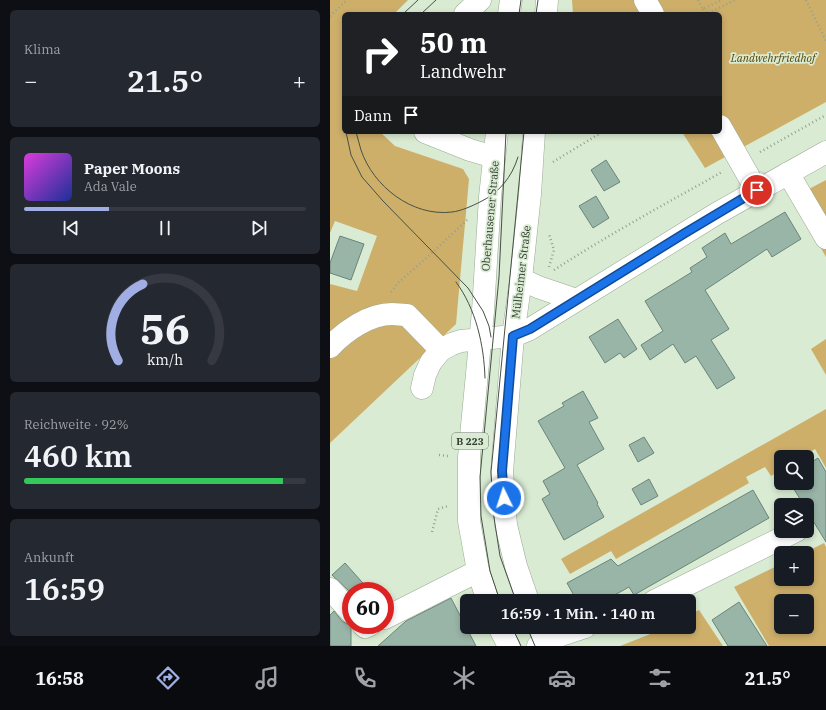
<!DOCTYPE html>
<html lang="de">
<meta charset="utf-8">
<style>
body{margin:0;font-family:"IBM Plex Serif",serif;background:#242831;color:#f1f3f6;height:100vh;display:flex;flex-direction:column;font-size:15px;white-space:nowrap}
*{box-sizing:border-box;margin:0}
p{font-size:13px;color:#9ea1a6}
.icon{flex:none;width:22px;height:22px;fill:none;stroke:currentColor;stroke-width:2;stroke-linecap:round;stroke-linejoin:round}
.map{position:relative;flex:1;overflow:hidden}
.panel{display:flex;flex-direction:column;gap:10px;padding:10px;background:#0d0f14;width:330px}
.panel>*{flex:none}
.banner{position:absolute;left:12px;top:12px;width:380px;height:122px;border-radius:6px;box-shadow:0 2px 6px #0003;background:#202124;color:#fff;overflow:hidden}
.tools{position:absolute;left:444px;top:450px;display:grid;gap:8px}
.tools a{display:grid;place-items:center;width:40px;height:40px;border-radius:6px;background:#171b24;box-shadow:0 2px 6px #0003;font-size:20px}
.speed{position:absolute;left:12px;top:582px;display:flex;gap:8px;font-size:20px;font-weight:700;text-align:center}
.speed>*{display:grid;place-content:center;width:52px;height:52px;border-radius:50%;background:#171b24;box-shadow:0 2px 6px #0003;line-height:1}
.speed .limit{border:6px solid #d22;background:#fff;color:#111}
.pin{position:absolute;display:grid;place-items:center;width:34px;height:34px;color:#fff;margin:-17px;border:2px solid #fff;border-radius:50%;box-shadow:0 1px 4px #0007}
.me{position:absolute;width:44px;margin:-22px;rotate:356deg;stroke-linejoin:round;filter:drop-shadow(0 0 3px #0008)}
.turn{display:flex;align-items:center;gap:14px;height:84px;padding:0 12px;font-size:18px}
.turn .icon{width:52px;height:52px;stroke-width:2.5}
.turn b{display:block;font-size:28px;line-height:34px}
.then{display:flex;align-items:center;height:38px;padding:0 12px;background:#0003;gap:8px;font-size:15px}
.big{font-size:30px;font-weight:600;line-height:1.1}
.panel .tile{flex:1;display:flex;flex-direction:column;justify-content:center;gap:6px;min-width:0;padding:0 14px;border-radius:6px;background:#242831}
.panel .dial{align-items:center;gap:0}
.dial svg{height:104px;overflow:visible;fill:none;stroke:#363941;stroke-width:7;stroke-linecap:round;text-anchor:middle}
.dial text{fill:#f1f3f6;stroke:none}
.song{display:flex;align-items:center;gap:12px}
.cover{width:48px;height:48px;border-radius:6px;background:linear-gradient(135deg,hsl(300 70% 55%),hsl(230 70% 35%))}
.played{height:4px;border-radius:2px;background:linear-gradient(90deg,#a1aee3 30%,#363941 30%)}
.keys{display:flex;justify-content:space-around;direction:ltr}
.heat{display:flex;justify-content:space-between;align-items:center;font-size:22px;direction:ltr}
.charge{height:6px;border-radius:3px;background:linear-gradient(90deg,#34c759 92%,#363941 0)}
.trip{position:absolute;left:130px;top:594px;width:236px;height:40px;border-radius:6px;background:#171b24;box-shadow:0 2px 6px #0003;font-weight:600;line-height:40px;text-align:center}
.tab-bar{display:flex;height:64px;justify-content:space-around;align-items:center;background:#090b0e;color:#9ea1a6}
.tab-bar .icon{width:28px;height:28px}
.tab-bar .current{color:#a1aee3}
.tab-bar b{font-size:18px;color:#f1f3f6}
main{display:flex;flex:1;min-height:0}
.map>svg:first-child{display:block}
</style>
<main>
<section class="panel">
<div class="tile"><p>Klima</p>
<div class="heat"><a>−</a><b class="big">21.5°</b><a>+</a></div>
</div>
<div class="tile">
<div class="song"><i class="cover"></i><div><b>Paper Moons</b><p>Ada Vale</p></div></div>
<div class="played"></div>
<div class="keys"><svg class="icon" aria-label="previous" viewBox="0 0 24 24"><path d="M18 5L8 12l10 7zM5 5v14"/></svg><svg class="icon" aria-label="pause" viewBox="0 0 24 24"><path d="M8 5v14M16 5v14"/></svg><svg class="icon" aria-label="next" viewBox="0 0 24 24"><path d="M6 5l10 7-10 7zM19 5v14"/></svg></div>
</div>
<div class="tile dial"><svg viewBox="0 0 100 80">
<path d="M14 69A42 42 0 1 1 86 69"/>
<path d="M14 69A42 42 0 0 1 33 10" stroke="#a1aee3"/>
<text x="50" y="56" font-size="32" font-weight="700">56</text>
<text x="50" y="72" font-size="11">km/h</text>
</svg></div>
<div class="tile"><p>Reichweite · 92%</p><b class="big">460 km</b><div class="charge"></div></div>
<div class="tile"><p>Ankunft</p><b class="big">16:59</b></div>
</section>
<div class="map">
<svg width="496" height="646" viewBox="0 0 496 646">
<rect width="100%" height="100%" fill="#d9ebd3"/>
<!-- green -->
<path fill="#cdaf6a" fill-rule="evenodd" d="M 0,0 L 78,0 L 64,14 L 14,14 L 14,132 L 50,132 L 65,146 L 133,169 L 139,179 L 126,324 L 0,443 L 0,284 L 27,291 L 47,236 L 5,221 L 0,233 Z
M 242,0 L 496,0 L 496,102 L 375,168 L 352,132 L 390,132 L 390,14 L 243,14 Z
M 496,180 L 496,257 L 462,198 Z
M 496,339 L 496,375 L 481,349 Z
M 496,409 L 496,468 L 485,449 L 472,457 L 451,457 L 451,470 L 441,476 L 435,467 L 416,477 L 419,483 L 286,559 L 281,551 L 240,574 L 231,559 Z
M 494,543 L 496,547 L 496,646 L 439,646 L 404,587 L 451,564 L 451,579 L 477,579 L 477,553 L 474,553 ZM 451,601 L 477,601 L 477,627 L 451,627 Z
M 369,610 L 393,646 L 290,646 L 318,635 L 335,627 L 359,627 L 359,615 Z"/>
<!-- building -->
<path fill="#99b5a8" stroke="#6a8579" d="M 276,160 L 290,182 L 274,191 L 261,170 Z
M 266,196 L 279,218 L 263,228 L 249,206 Z
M 455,212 L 471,239 L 442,257 L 437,249 L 375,290 L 399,329 L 381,340 L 405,378 L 387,389 L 366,356 L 355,363 L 343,344 L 320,360 L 311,345 L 333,331 L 315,301 L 362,272 L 360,268 L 377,257 L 372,248 L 395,233 L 401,244 Z
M 10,236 L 34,244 L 21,280 L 0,273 L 0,263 Z
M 288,319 L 307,349 L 294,358 L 290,353 L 275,363 L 259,337 Z
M 253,391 L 268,418 L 259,422 L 274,449 L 247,465 L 268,503 L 267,504 L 274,517 L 234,540 L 212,499 L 220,494 L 213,481 L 235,468 L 208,421 L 234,406 L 232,403 Z
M 314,437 L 324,453 L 308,462 L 299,445 Z
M 488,458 L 496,472 L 496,542 L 477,511 L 477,505 L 474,505 L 460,483 L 477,483 L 477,465 Z
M 319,479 L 328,496 L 311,505 L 302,489 Z
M 423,490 L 439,518 L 304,595 L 299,587 L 274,601 L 247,601 L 237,583 L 281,559 L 288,566 Z
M 15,563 L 40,591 L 19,591 L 2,575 Z
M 121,598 L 146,646 L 48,646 L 76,621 Z
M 409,602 L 437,646 L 398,646 L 382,620 Z
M 4,611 L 12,621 L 17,624 L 21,624 L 21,646 L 0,646 L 0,615 Z"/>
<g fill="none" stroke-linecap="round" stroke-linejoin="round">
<!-- minor casing -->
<g stroke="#99aa94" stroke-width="23">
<path id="minor" d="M 315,0 L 323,14
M 135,14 L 150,0
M 390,126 L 427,191
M 95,132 L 140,150 L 164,157
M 458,173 L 496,238
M 191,279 L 208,287 L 246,300
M 0,347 C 15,331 39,314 62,314 C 67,314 72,315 77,315 L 111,350
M 92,388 L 95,375 L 101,362 L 111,350 L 122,344 L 131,341 L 183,336 L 200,329 L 386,214 L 496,152
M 0,589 L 21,612
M 324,601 L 466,531
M 55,618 L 148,571
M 33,625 L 35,627 L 40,625
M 208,646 L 231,635 L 255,627"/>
</g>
<!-- major casing -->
<g stroke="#99aa94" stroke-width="23">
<path id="major" d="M 179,14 L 181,0
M 216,14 L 217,0
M 158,601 L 148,571 L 139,521 L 139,457 L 153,311 L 160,197 L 167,132
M 198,601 L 186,566 L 176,525 L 172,471 L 183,336 L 191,279 L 200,194 L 204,132
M 169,627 L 179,646
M 209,627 L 218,646"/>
</g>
<!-- path -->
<path stroke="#94a18f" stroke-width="2.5" stroke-dasharray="1 3" stroke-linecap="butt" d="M 368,0 L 373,9 L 391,0
M 476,0 L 496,41
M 373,9 L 377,14 L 405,0
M 0,16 L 17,0
M 430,152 L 496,115
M 223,162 L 269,134
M 219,267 L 224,250 L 219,234
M 224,270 C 278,235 335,204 392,172
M 61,292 L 68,283 L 103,252 L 137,220
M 109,455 L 118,456
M 102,532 L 108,509 L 118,506
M 474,579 L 475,580"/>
<!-- minor -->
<use href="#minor" stroke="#fff" stroke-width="22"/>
<!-- major -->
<use href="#major" stroke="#fff" stroke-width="22"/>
<!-- tram -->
<path stroke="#475045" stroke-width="1" d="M 73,14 L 88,0
M 91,14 L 106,0
M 189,14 L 191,0
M 206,14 L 208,0
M 16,132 L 21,155 L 32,177 L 53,201 L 138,288 L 153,311 L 159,326 L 161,337
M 26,132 C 28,138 29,144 31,150 C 43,186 82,217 122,212 C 131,211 142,206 150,202 C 169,193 182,177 188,157
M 126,282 C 146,309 154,345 155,378
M 170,601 L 160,571 L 151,516 L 150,477 L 169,277 L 176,132
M 186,601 L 170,556 L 163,511 L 161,472 L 194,132
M 182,627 L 191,646
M 197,627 L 205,646"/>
</g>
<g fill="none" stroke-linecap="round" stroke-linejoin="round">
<!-- route casing -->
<g stroke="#114b97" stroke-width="10">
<path id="route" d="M 174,498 L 172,471 L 183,336 L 200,329 L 355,233 L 427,190"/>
</g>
<!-- route -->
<use href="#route" stroke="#1a73e8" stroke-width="7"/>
</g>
<g text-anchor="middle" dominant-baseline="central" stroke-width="3.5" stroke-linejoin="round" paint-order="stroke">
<!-- shield labels -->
<rect fill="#d9ebd3" stroke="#677264" stroke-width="1" x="122" y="433" width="36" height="16" rx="3"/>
<g font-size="10" font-weight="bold" fill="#363e34">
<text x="140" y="441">B 223</text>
</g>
<!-- park labels -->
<g font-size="11" font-style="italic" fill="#5a4403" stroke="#d9ebd3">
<text x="443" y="58">Landwehrfriedhof</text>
</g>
<!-- street labels -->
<g font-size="11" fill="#363e34" stroke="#d9ebd3">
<text transform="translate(160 216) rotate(-85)">Oberhausener Straße</text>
<text transform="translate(191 272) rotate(-83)">Mülheimer Straße</text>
</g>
</g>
</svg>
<div class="tools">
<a><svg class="icon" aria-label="search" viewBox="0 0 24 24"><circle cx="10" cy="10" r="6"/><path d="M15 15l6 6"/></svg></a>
<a><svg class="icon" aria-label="layers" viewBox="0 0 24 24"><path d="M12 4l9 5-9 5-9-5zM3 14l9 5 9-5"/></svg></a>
<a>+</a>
<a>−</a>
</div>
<div class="speed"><div class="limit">60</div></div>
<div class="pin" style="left:427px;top:190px;background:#d93025"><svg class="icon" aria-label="arrive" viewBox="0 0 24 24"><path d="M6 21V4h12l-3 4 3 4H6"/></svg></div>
<svg class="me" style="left:174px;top:498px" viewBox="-20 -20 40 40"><circle r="17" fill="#1a73e8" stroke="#fff" stroke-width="3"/><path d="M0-11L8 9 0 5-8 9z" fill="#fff"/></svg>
<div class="trip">16:59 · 1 Min. · 140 m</div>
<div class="banner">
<div class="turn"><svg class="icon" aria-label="right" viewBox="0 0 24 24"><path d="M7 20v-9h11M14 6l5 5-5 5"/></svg><div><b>50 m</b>Landwehr</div></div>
<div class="then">Dann<svg class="icon" aria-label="arrive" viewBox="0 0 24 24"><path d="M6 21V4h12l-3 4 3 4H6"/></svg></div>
</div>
</div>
</main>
<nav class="tab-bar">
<b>16:58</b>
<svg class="icon current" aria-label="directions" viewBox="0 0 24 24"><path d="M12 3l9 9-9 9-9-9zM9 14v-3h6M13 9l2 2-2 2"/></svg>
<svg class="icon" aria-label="music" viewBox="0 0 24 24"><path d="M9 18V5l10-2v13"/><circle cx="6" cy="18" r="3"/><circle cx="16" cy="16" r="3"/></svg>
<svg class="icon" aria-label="phone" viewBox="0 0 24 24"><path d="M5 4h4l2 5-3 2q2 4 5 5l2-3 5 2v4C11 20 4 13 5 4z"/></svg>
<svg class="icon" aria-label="climate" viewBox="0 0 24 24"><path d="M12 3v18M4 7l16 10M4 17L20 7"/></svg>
<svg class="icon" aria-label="car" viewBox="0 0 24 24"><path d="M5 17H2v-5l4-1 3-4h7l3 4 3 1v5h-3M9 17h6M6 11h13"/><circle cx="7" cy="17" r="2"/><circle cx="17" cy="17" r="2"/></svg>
<svg class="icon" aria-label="filters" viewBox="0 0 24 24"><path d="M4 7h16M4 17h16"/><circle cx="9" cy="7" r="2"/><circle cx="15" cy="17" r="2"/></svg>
<b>21.5°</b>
</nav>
